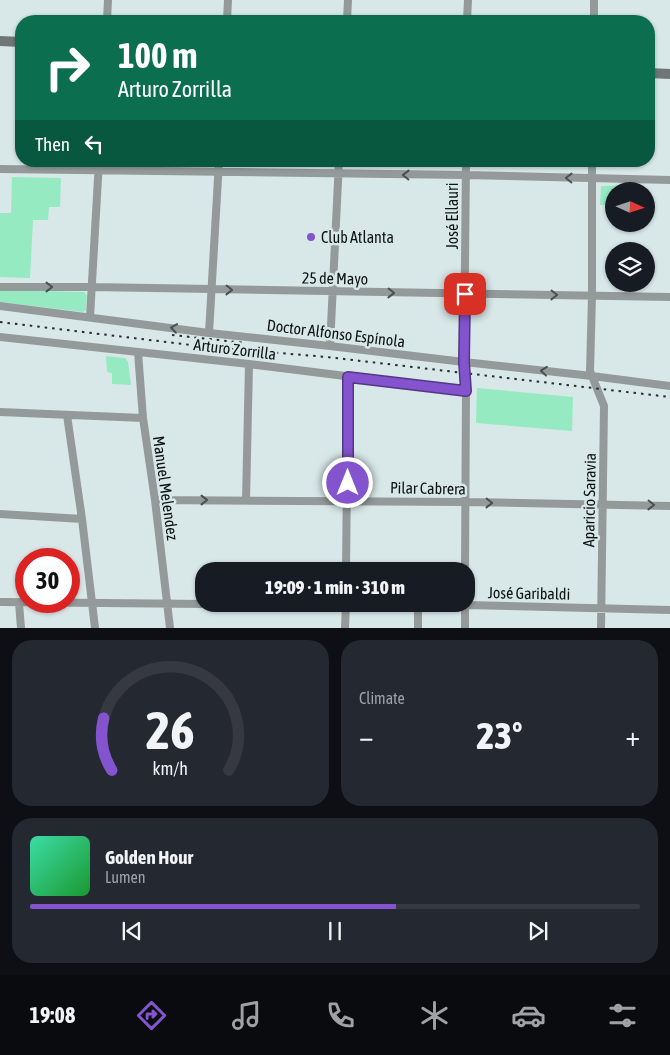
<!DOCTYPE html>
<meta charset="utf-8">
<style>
body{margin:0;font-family:"Asap Condensed",sans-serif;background:#242831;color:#f1f3f6;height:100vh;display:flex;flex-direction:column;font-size:19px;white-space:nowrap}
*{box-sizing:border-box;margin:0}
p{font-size:16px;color:#9ea1a6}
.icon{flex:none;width:28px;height:28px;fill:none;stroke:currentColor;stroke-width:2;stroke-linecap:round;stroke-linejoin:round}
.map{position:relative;height:628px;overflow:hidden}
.side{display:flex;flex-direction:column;gap:12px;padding:12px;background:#0d0f14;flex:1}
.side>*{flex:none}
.guide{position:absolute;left:15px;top:15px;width:640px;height:152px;border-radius:20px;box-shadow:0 1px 4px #0004;background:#0b6e4f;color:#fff;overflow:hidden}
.needle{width:32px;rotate:93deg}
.buttons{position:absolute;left:605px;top:182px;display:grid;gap:10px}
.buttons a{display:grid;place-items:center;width:50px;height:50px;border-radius:50%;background:#171b24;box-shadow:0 1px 4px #0004;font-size:25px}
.speed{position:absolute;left:15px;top:548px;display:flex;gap:10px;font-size:25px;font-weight:700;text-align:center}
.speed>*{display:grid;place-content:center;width:65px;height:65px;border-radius:50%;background:#171b24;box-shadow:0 1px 4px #0004;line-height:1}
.speed .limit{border:8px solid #d22;background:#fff;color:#111}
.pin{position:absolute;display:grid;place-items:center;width:42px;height:42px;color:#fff;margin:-21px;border-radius:10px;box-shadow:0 2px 8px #0006}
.me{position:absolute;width:55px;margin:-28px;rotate:0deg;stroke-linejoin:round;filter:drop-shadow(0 0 4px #0008)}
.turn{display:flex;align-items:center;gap:18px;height:105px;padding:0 20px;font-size:22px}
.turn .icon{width:65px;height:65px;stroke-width:2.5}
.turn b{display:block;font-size:35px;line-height:42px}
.then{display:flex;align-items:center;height:48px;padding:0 20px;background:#0003;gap:10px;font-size:19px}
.big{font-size:38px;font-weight:800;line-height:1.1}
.side .widget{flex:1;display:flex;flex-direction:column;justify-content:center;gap:8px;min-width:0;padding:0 18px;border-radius:20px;background:#242831}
.side .dial{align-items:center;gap:0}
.dial svg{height:130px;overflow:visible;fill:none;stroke:#363941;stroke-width:7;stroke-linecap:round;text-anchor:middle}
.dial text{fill:#f1f3f6;stroke:none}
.song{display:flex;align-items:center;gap:15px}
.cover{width:60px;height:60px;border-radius:8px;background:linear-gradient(135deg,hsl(160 70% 55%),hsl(130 70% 35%))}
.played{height:5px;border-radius:2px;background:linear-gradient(90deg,#8354cd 60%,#363941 60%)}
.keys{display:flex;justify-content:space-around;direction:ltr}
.heat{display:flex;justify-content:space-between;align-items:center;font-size:28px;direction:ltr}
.side .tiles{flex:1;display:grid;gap:12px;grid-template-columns:1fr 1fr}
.widget:last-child{grid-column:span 2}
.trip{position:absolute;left:195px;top:562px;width:280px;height:50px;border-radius:20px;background:#171b24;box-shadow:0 1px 4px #0004;font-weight:800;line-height:50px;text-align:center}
.menu{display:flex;height:80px;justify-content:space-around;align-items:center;background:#090b0e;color:#9ea1a6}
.menu .icon{width:35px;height:35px}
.menu .selected{color:#8354cd}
.menu b{font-size:22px;color:#f1f3f6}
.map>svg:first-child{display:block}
</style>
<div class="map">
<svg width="670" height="628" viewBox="0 0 670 628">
<rect width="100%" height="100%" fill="#d8e7e8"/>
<!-- green -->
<path fill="#95eac2" d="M 12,177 L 61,178 L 60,207 L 49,207 L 48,220 L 33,220 L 30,278 L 0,277 L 0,213 L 11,213 Z
M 637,185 L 637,191 L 614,191 L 614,205 L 600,205 L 601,186 Z
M 0,290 L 84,292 L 87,295 L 86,310 L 83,312 L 0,302 Z
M 106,356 L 125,358 L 128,362 L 131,385 L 112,384 L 112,373 L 107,372 Z
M 477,388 L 573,397 L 572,431 L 476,423 Z"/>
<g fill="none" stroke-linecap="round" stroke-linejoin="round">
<!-- street -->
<path stroke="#949a99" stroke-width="8" d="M 107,21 L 108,0
M 227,21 L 228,0
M 347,21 L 348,0
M 467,21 L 468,0
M 594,21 L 594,0
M 592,161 L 592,296 L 590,371 L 604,406 L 601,628
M 0,169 L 466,175 L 670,180
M 0,287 L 92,287 L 670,297
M 0,306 L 209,333 L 330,346 L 464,362 L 592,376 L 670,386
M 90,317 L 99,161
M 209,333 L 219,161
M 0,337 L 249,364 L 466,391
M 330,346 L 339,161
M 138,352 L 143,418 L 155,500 L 170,628
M 0,412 L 143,418
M 67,415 L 82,519 L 95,628
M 155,500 L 466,502 L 670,506
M 246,500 L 249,364
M 0,514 L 82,519
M 346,571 L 348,377
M 465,571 L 466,391 L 464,362 L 466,161
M 0,602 L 204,604
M 19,603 L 21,628
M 237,604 L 465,605 L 670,610
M 345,628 L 346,604
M 418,628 L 418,605
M 465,628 L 465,604"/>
<!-- secondary -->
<path stroke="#6e7775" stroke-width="10" d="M 0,41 L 21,42
M 649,73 L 670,74"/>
<!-- rail -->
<path stroke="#252c2c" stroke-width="2" stroke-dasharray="2.5 5" stroke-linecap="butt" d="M 0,322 L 208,347 L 327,357 L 670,397
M 172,335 L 246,343"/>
</g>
<!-- one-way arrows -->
<defs><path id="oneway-chevron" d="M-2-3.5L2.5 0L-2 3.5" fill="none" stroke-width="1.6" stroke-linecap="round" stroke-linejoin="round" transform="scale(1.25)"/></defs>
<g stroke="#4a5050">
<use href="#oneway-chevron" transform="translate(406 175) rotate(-179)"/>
<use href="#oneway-chevron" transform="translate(569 178) rotate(-179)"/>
<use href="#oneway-chevron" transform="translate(49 287)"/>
<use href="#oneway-chevron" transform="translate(229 290) rotate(1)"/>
<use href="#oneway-chevron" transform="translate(391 293) rotate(1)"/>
<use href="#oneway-chevron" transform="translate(554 295) rotate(1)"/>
<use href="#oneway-chevron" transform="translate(174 328) rotate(-172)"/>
<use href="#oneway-chevron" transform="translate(544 371) rotate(-174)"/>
<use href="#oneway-chevron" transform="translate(204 500)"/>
<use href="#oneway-chevron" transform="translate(489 503) rotate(1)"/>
<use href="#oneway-chevron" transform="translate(651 505) rotate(1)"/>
</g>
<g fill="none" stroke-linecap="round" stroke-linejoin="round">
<!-- route casing -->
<g stroke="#553785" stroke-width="12">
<path id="route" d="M 348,483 L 348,377 L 466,391 L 464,362 L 465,294"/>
</g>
<!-- route -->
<use href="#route" stroke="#8354cd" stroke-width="9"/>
</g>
<!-- markers -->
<circle fill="#8354cd" stroke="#d8e7e8" stroke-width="2" cx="311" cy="237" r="5"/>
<g text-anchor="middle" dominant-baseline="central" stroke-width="5" stroke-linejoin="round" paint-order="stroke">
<!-- street labels -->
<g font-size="16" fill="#0e1414" stroke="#d8e7e8">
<text transform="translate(452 216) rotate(-90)">José Ellauri</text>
<text transform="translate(335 278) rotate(1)">25 de Mayo</text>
<text transform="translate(336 333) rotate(7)">Doctor Alfonso Espínola</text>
<text transform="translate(235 349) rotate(7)">Arturo Zorrilla</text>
<text transform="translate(166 488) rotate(82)">Manuel Melendez</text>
<text transform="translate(428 488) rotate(1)">Pilar Cabrera</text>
<text transform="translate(589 500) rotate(-89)">Aparicio Saravia</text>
<text transform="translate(529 593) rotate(1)">José Garibaldi</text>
</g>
<!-- poi labels -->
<g font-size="16" fill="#0e1414" stroke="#d8e7e8" text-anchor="start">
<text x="321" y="237">Club Atlanta</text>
</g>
</g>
</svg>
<div class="buttons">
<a><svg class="needle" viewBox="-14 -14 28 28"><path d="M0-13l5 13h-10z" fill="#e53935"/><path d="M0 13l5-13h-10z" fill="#9ea1a6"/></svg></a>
<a><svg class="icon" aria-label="layers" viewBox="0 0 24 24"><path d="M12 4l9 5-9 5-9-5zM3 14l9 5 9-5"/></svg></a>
</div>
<div class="speed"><div class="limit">30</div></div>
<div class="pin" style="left:465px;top:294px;background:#d93025"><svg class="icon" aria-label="arrive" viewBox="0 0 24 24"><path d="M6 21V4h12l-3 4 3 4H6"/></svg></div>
<svg class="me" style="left:348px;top:483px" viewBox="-20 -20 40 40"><circle r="17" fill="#8354cd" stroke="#fff" stroke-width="3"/><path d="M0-11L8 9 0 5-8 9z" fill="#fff"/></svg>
<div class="trip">19:09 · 1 min · 310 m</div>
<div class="guide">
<div class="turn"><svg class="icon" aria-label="right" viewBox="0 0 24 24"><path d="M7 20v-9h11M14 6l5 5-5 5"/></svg><div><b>100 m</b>Arturo Zorrilla</div></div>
<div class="then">Then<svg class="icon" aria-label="left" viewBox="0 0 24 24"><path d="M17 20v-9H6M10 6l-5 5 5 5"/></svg></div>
</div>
</div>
<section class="side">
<div class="tiles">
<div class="widget dial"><svg viewBox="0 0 100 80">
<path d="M14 69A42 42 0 1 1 86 69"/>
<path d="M14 69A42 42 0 0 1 9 37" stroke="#8354cd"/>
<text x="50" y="56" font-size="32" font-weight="700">26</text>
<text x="50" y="72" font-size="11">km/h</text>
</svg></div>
<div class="widget"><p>Climate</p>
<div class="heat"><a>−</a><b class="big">23°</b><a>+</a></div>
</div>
<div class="widget">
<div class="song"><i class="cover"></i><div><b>Golden Hour</b><p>Lumen</p></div></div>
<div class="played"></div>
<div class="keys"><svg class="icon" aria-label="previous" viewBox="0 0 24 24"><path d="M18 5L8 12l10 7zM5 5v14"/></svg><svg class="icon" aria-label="pause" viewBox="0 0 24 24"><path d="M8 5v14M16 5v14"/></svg><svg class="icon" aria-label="next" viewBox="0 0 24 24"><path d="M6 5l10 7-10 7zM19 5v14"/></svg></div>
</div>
</div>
</section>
<nav class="menu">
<b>19:08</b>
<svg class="icon selected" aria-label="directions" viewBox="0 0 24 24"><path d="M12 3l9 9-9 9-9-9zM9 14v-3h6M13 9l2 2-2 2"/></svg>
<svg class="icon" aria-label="music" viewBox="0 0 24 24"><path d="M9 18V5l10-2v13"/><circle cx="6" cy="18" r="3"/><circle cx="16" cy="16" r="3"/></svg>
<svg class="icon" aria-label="phone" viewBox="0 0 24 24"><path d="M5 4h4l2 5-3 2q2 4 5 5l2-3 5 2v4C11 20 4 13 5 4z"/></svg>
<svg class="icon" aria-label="climate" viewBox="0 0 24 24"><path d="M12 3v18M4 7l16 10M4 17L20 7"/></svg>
<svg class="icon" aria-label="car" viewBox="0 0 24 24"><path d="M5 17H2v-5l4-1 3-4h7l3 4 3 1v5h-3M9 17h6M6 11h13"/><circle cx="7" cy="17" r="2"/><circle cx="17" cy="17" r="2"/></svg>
<svg class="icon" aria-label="filters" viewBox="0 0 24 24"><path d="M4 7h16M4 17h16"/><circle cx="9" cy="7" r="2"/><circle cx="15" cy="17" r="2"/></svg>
</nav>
